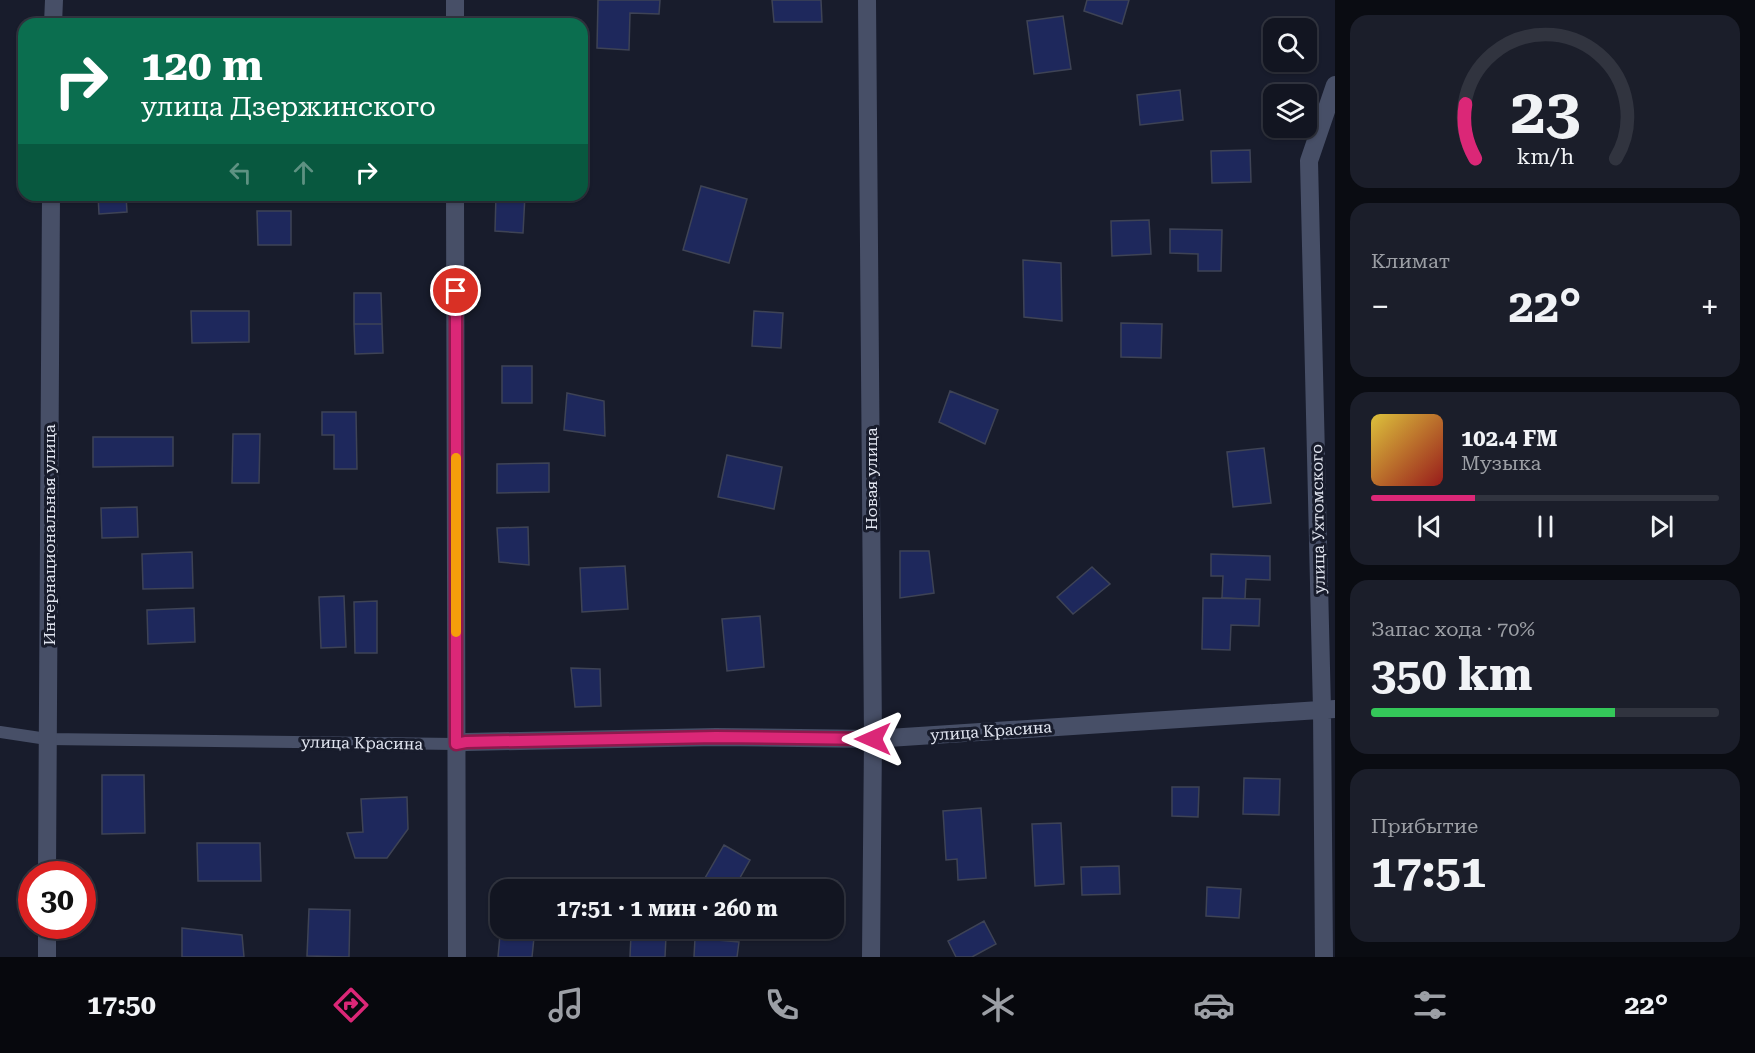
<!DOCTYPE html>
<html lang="ru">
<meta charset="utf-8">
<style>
body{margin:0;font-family:"Roboto Serif",serif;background:#1b1e2a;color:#f1f3f6;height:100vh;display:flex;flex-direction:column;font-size:22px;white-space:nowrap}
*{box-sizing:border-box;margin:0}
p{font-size:20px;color:#9c9fa5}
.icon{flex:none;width:33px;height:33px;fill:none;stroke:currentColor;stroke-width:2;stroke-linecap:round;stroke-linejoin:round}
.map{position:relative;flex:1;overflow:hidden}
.drawer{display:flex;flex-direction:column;gap:15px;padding:15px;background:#0a0c12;width:420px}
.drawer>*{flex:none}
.banner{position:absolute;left:18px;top:18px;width:570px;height:183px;border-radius:18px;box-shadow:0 2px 4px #0004,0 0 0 2px #31343f;background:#0b6e4f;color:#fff;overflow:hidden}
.buttons{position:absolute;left:1263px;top:18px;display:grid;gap:12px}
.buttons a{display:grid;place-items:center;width:54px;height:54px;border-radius:12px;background:#121521;box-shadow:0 2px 4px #0004,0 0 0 2px #31343f;font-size:30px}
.speed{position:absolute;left:18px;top:861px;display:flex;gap:12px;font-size:30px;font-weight:700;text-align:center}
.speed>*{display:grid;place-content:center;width:78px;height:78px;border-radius:50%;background:#121521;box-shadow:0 2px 4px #0004,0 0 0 2px #31343f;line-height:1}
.speed .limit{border:9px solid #d22;background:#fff;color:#111}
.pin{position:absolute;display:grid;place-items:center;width:51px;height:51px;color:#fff;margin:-26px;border:3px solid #fff;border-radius:50%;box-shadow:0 2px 6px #0007}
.me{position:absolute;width:66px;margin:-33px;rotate:270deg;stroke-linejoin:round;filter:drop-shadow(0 0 4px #0008)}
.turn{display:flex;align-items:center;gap:21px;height:126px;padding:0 24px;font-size:27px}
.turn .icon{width:78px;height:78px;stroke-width:2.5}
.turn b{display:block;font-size:42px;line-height:51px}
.lanes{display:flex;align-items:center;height:57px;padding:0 24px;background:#0003;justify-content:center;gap:30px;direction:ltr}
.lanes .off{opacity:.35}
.big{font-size:45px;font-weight:700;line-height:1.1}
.drawer .tile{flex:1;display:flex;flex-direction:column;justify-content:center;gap:9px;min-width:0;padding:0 21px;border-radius:18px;background:#1b1e2a}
.drawer .dial{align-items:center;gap:0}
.dial svg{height:156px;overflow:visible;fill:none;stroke:#31343f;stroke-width:7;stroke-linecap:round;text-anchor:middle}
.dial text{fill:#f1f3f6;stroke:none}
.song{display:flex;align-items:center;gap:18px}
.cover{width:72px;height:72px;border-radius:9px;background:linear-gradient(135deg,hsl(50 70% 55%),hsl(0 70% 35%))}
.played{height:6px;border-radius:3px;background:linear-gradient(90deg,#db2777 30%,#31343f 30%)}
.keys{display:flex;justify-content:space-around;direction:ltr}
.heat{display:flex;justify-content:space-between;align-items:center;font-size:33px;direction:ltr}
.charge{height:9px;border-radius:4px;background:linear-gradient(90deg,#34c759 70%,#31343f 0)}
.trip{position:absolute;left:490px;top:879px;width:354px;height:60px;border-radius:18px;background:#121521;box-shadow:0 2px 4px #0004,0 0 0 2px #31343f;font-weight:700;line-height:60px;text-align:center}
.dock{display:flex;height:96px;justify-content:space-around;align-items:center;background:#07080d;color:#9c9fa5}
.dock .icon{width:42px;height:42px}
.dock .current{color:#db2777}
.dock b{font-size:27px;color:#f1f3f6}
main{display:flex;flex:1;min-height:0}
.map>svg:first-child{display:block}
</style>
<main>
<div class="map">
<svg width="1335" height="957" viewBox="0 0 1335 957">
<rect width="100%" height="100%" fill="#181c2c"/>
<!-- building -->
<path fill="#1e285c" stroke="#3e4355" stroke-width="1.5" d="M 598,0 L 660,0 L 659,14 L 630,13 L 629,50 L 597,48 Z
M 772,0 L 821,0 L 822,22 L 774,22 Z
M 1087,0 L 1129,0 L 1122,24 L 1084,11 Z
M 1063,16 L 1071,69 L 1034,74 L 1027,21 Z
M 1180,90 L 1183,120 L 1140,125 L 1137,95 Z
M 1250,150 L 1251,182 L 1212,183 L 1211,151 Z
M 701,186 L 747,199 L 729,263 L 683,250 Z
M 98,195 L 126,195 L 127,212 L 99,214 Z
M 496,195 L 525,195 L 523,233 L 495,231 Z
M 257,211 L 291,211 L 291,245 L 258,245 Z
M 1149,220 L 1151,254 L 1112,256 L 1111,221 Z
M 1170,229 L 1222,230 L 1221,271 L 1198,271 L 1198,254 L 1170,253 Z
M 1023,260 L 1061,263 L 1062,321 L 1024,317 Z
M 354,293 L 381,293 L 382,324 L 354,324 Z
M 191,311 L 249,311 L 249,342 L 192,343 Z
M 754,311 L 783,313 L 781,348 L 752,346 Z
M 1121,323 L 1162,324 L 1161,358 L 1121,357 Z
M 354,324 L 382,324 L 383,353 L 355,354 Z
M 502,366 L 532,366 L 532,403 L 502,403 Z
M 950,391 L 998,410 L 985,444 L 939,422 Z
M 567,393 L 604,401 L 605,436 L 564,430 Z
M 322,412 L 356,412 L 357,469 L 334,469 L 334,435 L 322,435 Z
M 233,434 L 260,434 L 259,483 L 232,483 Z
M 93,437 L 173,437 L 173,466 L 93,467 Z
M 1264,448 L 1271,503 L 1233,507 L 1227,452 Z
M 727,455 L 782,467 L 774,509 L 718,497 Z
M 549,463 L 549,492 L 497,493 L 497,464 Z
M 137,507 L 138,537 L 102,538 L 101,508 Z
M 528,527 L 529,565 L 499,562 L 497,528 Z
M 900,551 L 929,551 L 934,593 L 900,598 Z
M 192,552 L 193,588 L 143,589 L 142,554 Z
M 1211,554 L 1270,556 L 1270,580 L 1246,579 L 1245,599 L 1222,598 L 1223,576 L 1211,576 Z
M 625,566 L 628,609 L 582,612 L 580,568 Z
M 1092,567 L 1110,584 L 1073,614 L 1057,597 Z
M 344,596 L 346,647 L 321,648 L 319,597 Z
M 1203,598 L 1260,599 L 1259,626 L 1231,625 L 1230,650 L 1202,649 Z
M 377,601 L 377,653 L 355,653 L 354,602 Z
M 194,608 L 195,642 L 148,644 L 147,610 Z
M 760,616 L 764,667 L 727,671 L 722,619 Z
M 571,668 L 600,669 L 601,706 L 575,707 Z
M 102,775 L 144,775 L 145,833 L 102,834 Z
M 1244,778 L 1280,779 L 1279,815 L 1243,814 Z
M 1172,787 L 1199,787 L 1198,817 L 1172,816 Z
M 407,797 L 408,829 L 387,858 L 355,858 L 347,833 L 363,832 L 361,799 Z
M 981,808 L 986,878 L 958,880 L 957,859 L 946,860 L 943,811 Z
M 1061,823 L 1064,884 L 1035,886 L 1032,824 Z
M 197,843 L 260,843 L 261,881 L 198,881 Z
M 724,845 L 750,860 L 733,890 L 710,890 L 701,885 Z
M 1119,866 L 1120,894 L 1082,895 L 1081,867 Z
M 1207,887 L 1241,889 L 1239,918 L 1206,916 Z
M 309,909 L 350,910 L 349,957 L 307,956 Z
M 984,921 L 996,944 L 972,957 L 956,957 L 948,941 Z
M 501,924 L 501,928 L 535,928 L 532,957 L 498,957 Z
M 182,928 L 242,935 L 244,957 L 182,957 Z
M 631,934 L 666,936 L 665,957 L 630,957 Z
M 695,938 L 739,942 L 737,957 L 694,957 Z"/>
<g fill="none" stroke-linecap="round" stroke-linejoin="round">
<!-- lane -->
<path stroke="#474f67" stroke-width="12" d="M 0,732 L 47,739 L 456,744"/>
<!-- street -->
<path stroke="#474f67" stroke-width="18" d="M 455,0 L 455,24
M 867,0 L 873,739 L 871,957
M 53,24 L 54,0
M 455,195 L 457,957
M 456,744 L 466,742 L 716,737 L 873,739 L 1335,709
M 47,874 L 51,195
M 47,957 L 47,926
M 1324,957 L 1322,710 L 1309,161 L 1335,85"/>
</g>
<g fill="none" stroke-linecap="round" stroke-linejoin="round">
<!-- route casing -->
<g stroke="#8e194d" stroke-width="15">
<path id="route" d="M 456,291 L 456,744 L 466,742 L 716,737 L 873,739"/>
</g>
<!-- route -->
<use href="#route" stroke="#db2777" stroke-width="10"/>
<!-- slow -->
<path stroke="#f59e0b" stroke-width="10" d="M 456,458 L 456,632"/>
</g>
<g text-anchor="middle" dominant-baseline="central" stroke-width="6" stroke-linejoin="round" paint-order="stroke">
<!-- street labels -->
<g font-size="16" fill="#e1e5f0" stroke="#181c2c">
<text transform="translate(871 479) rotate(-90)">Новая улица</text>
<text transform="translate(1318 519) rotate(-91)">улица Ухтомского</text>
<text transform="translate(49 535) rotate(-90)">Интернациональная улица</text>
<text transform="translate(991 731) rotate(-4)">улица Красина</text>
<text transform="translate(362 743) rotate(1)">улица Красина</text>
</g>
</g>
</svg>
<div class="buttons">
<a><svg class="icon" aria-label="search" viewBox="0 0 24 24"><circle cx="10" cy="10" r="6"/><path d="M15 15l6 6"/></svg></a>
<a><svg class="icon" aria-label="layers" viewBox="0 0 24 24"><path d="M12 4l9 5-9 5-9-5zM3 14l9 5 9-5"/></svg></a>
</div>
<div class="speed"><div class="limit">30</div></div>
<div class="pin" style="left:456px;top:291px;background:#d93025"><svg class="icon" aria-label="arrive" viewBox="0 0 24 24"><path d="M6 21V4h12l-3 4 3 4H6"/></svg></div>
<svg class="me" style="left:873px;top:739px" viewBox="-20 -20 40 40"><path d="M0-17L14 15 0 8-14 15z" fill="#db2777" stroke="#fff" stroke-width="4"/></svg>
<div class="trip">17:51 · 1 мин · 260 m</div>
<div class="banner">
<div class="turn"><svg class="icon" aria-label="right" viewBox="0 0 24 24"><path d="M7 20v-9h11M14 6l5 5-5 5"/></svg><div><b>120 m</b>улица Дзержинского</div></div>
<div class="lanes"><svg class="icon off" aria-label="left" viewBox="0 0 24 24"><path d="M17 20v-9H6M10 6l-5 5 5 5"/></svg><svg class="icon off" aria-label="ahead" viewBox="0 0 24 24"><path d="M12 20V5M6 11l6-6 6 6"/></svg><svg class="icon" aria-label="right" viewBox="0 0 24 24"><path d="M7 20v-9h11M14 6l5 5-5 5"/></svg></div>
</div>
</div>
<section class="drawer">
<div class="tile dial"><svg viewBox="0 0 100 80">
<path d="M14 69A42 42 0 1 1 86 69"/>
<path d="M14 69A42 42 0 0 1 9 41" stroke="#db2777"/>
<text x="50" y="56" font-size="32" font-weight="700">23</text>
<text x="50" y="72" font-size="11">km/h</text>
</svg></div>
<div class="tile"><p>Климат</p>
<div class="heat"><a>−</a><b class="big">22°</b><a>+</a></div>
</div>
<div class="tile">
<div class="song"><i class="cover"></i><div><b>102.4 FM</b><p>Музыка</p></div></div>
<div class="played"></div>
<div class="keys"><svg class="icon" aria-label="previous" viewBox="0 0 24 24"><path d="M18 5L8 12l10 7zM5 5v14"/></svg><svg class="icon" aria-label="pause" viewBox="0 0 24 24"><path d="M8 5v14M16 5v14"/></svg><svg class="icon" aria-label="next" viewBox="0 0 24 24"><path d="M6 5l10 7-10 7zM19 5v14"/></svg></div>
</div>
<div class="tile"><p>Запас хода · 70%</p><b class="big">350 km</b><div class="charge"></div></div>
<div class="tile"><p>Прибытие</p><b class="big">17:51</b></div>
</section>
</main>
<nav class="dock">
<b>17:50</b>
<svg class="icon current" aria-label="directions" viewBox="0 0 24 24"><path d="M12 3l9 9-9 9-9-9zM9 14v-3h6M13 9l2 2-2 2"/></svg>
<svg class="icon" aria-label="music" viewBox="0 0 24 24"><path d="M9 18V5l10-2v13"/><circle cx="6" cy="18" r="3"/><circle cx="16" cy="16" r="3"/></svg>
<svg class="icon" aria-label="phone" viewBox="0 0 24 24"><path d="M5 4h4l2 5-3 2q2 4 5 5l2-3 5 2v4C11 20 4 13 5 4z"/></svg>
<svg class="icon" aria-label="climate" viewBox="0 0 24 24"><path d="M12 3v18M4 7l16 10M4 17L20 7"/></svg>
<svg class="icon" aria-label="car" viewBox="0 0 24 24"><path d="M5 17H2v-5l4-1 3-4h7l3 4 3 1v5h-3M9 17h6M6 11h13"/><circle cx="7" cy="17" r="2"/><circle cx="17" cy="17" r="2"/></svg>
<svg class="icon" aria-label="filters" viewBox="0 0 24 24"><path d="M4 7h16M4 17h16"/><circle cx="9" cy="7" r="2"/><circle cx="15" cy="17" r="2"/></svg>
<b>22°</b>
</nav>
